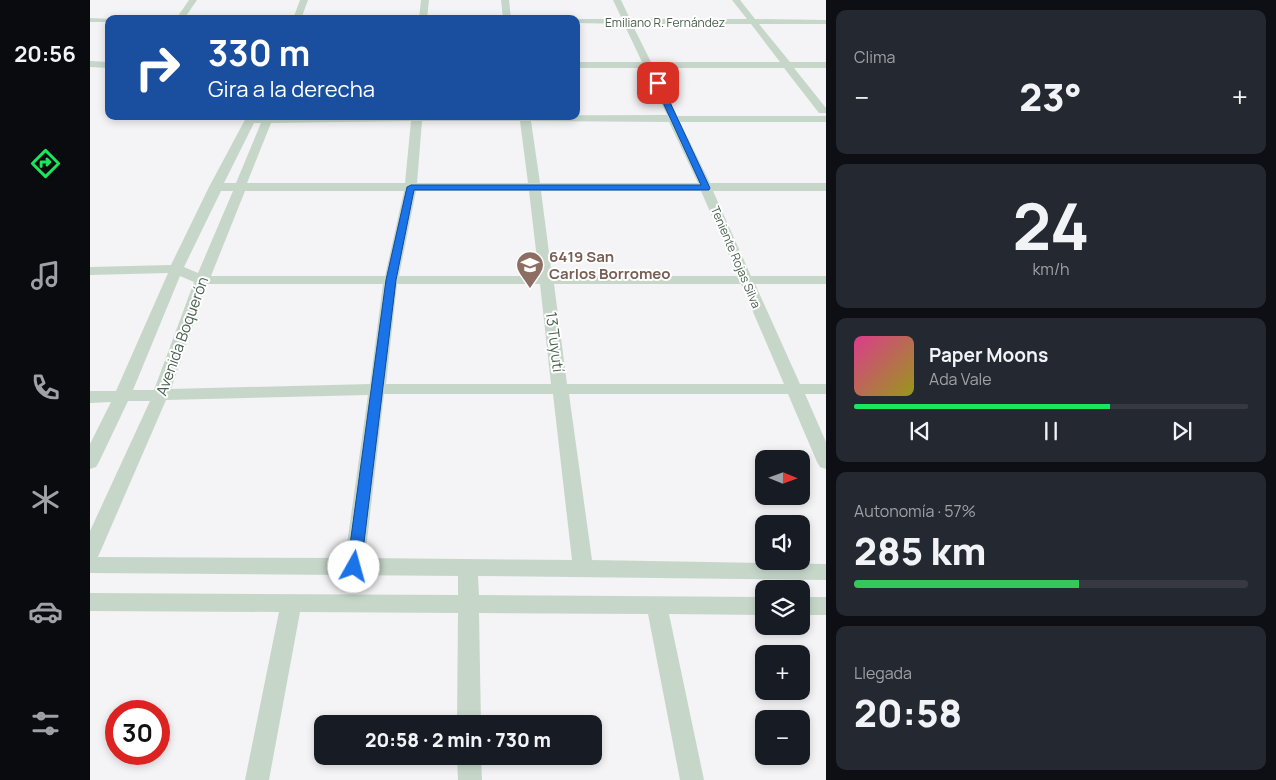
<!DOCTYPE html>
<html lang="es">
<meta charset="utf-8">
<style>
body{margin:0;font-family:Manrope,sans-serif;background:#242831;color:#f1f3f6;height:100vh;display:flex;flex-direction:column;font-size:19px;white-space:nowrap}
*{box-sizing:border-box;margin:0}
p{font-size:16px;color:#9ea1a6}
.icon{flex:none;width:28px;height:28px;fill:none;stroke:currentColor;stroke-width:2;stroke-linecap:round;stroke-linejoin:round}
.map{position:relative;flex:1;overflow:hidden}
.side{display:flex;flex-direction:column;gap:10px;padding:10px;background:#0d0f14;width:450px}
.side>*{flex:none}
.top-card{position:absolute;left:15px;top:15px;width:475px;height:105px;border-radius:10px;box-shadow:0 2px 8px #0003;background:#1a4fa0;color:#fff;overflow:hidden}
.needle{width:32px;rotate:91deg}
.controls{position:absolute;left:665px;top:450px;display:grid;gap:10px}
.controls a{display:grid;place-items:center;width:55px;height:55px;border-radius:10px;background:#171b24;box-shadow:0 2px 8px #0003;font-size:25px}
.speed{position:absolute;left:15px;top:700px;display:flex;gap:10px;font-size:25px;font-weight:700;text-align:center}
.speed>*{display:grid;place-content:center;width:65px;height:65px;border-radius:50%;background:#171b24;box-shadow:0 2px 8px #0003;line-height:1}
.speed .limit{border:8px solid #d22;background:#fff;color:#111}
.pin{position:absolute;display:grid;place-items:center;width:42px;height:42px;color:#fff;margin:-21px;border-radius:10px;box-shadow:0 2px 8px #0006}
.me{position:absolute;width:55px;margin:-28px;rotate:7deg;stroke-linejoin:round;filter:drop-shadow(0 0 4px #0008)}
.turn{display:flex;align-items:center;gap:18px;height:105px;padding:0 20px;font-size:22px}
.turn .icon{width:65px;height:65px;stroke-width:2.5}
.turn b{display:block;font-size:35px;line-height:42px}
.big{font-size:38px;font-weight:800;line-height:1.1}
.side .tile{flex:1;display:flex;flex-direction:column;justify-content:center;gap:8px;min-width:0;padding:0 18px;border-radius:10px;background:#242831}
.side .dial{align-items:center;gap:0}
.dial b{font-size:65px;line-height:1}
.song{display:flex;align-items:center;gap:15px}
.cover{width:60px;height:60px;border-radius:8px;background:linear-gradient(135deg,hsl(330 70% 55%),hsl(60 70% 35%))}
.played{height:5px;border-radius:2px;background:linear-gradient(90deg,#19e85c 65%,#363941 65%)}
.keys{display:flex;justify-content:space-around;direction:ltr}
.heat{display:flex;justify-content:space-between;align-items:center;font-size:28px;direction:ltr}
.charge{height:8px;border-radius:4px;background:linear-gradient(90deg,#34c759 57%,#363941 0)}
.trip{position:absolute;left:224px;top:715px;width:288px;height:50px;border-radius:10px;background:#171b24;box-shadow:0 2px 8px #0003;font-weight:800;line-height:50px;text-align:center}
main{display:flex;flex:1;min-height:0}
.dock{display:flex;flex-direction:column;width:90px;justify-content:space-around;align-items:center;background:#090b0e;color:#9ea1a6}
.dock .icon{width:35px;height:35px}
.dock .current{color:#19e85c}
.dock b{font-size:22px;color:#f1f3f6}
.map>svg:first-child{display:block}
</style>
<main>
<nav class="dock">
<b>20:56</b>
<svg class="icon current" aria-label="directions" viewBox="0 0 24 24"><path d="M12 3l9 9-9 9-9-9zM9 14v-3h6M13 9l2 2-2 2"/></svg>
<svg class="icon" aria-label="music" viewBox="0 0 24 24"><path d="M9 18V5l10-2v13"/><circle cx="6" cy="18" r="3"/><circle cx="16" cy="16" r="3"/></svg>
<svg class="icon" aria-label="phone" viewBox="0 0 24 24"><path d="M5 4h4l2 5-3 2q2 4 5 5l2-3 5 2v4C11 20 4 13 5 4z"/></svg>
<svg class="icon" aria-label="climate" viewBox="0 0 24 24"><path d="M12 3v18M4 7l16 10M4 17L20 7"/></svg>
<svg class="icon" aria-label="car" viewBox="0 0 24 24"><path d="M5 17H2v-5l4-1 3-4h7l3 4 3 1v5h-3M9 17h6M6 11h13"/><circle cx="7" cy="17" r="2"/><circle cx="17" cy="17" r="2"/></svg>
<svg class="icon" aria-label="filters" viewBox="0 0 24 24"><path d="M4 7h16M4 17h16"/><circle cx="9" cy="7" r="2"/><circle cx="15" cy="17" r="2"/></svg>
</nav>
<div class="map">
<svg width="736" height="780" viewBox="0 0 736 780">
<rect width="100%" height="100%" fill="#f4f3f5"/>
<g fill="none" stroke-linecap="round" stroke-linejoin="round">
<!-- minor -->
<path fill="#c6d7ca" fill-rule="evenodd" d="M 99,0 L 107,0 L 94,19 L 86,19 Z
M 210,0 L 218,0 L 211,19 L 203,19 Z
M 331,0 L 339,0 L 337,19 L 329,19 Z
M 411,0 L 419,0 L 421,19 L 413,19 Z
M 523,0 L 531,0 L 540,19 L 657,19 L 642,0 L 650,0 L 665,19 L 736,20 L 736,24 L 669,24 L 700,62 L 736,62 L 736,68 L 704,68 L 736,108 L 736,113 L 729,113 L 694,68 L 564,68 L 587,116 L 736,116 L 736,122 L 590,122 L 620,183 L 736,183 L 736,191 L 623,191 L 661,276 L 736,276 L 736,284 L 665,284 L 710,384 L 736,384 L 736,394 L 715,394 L 736,442 L 736,469 L 730,467 L 727,462 L 698,394 L 479,394 L 502,560 L 736,564 L 736,580 L 388,576 L 389,595 L 674,597 L 674,615 L 579,614 L 614,780 L 590,780 L 558,614 L 389,613 L 391,724 L 367,724 L 368,613 L 210,612 L 179,780 L 155,780 L 189,612 L 0,611 L 0,593 L 368,595 L 368,576 L 0,573 L 0,531 L 60,401 L 38,401 L 9,462 L 6,467 L 0,469 L 0,444 L 21,402 L 0,403 L 0,391 L 26,391 L 78,273 L 0,275 L 0,267 L 81,265 L 119,187 L 157,116 L 577,115 L 554,68 L 486,68 L 486,62 L 552,62 L 534,24 L 486,23 L 486,19 L 532,19 ZM 542,24 L 661,24 L 690,62 L 561,62 ZM 321,121 L 315,183 L 157,183 L 181,123 ZM 332,121 L 430,121 L 438,183 L 327,183 ZM 441,121 L 579,122 L 608,183 L 450,183 ZM 164,123 L 171,123 L 146,183 L 134,183 ZM 131,191 L 143,191 L 108,273 L 94,267 ZM 155,191 L 314,191 L 295,276 L 121,276 ZM 326,191 L 439,191 L 449,276 L 309,276 ZM 451,191 L 611,191 L 648,276 L 462,276 ZM 90,276 L 104,282 L 64,390 L 43,390 ZM 117,284 L 293,284 L 280,384 L 81,389 ZM 307,284 L 450,284 L 461,384 L 296,384 ZM 464,284 L 651,284 L 694,384 L 477,384 ZM 294,394 L 463,394 L 482,560 L 275,558 ZM 278,395 L 255,558 L 8,557 L 76,400 Z
M 0,18 L 22,19 L 19,19 L 19,22 L 0,22 Z
M 0,61 L 19,62 L 19,68 L 0,67 Z
M 711,597 L 736,597 L 736,615 L 711,615 Z
M 367,756 L 391,756 L 392,780 L 368,780 Z"/>
</g>
<!-- route -->
<path fill="#1a73e8" stroke="#114b97" d="M 568,81 L 571,83 L 620,188 L 619,190 L 324,190 L 306,280 L 271,567 L 269,571 L 264,572 L 259,571 L 257,567 L 296,280 L 317,187 L 321,185 L 611,185 L 564,83 Z"/>
<!-- icons -->
<defs>
<g id="school-pin" transform="scale(1.4375)"><path d="M0 17L-7.5 6A9.5 9.5 0 1 1 7.5 6Z" fill="#8d6e63" stroke="#fff"/><path d="M0-5L7-2L0 1L-7-2ZM-4 1L0 2.5L4 1V4Q0 6-4 4Z" fill="#fff"/></g>
</defs>
<g fill-rule="evenodd">
<use href="#school-pin" x="440" y="265"/>
</g>
<g text-anchor="middle" dominant-baseline="central" stroke-width="4" stroke-linejoin="round" paint-order="stroke">
<!-- far-street labels -->
<g font-size="12" fill="#4a614f" stroke="#fff">
<text x="575" y="22">Emiliano R. Fernández</text>
<text transform="translate(646 257) rotate(67)">Teniente Rojas Silva</text>
</g>
<!-- education labels -->
<g font-size="15" font-weight="bold" fill="#785e54" stroke="#fff" text-anchor="start">
<text x="459" y="256">6419 San<tspan x="459" dy="17">Carlos Borromeo</tspan></text>
</g>
<!-- street labels -->
<g font-size="15" fill="#4a614f" stroke="#fff">
<text transform="translate(92 336) rotate(-70)">Avenida Boquerón</text>
<text transform="translate(465 342) rotate(83)">13 Tuyutí</text>
</g>
</g>
</svg>
<div class="controls">
<a><svg class="needle" viewBox="-14 -14 28 28"><path d="M0-13l5 13h-10z" fill="#e53935"/><path d="M0 13l5-13h-10z" fill="#9ea1a6"/></svg></a>
<a><svg class="icon" aria-label="sound" viewBox="0 0 24 24"><path d="M4 9h4l5-4v14l-5-4H4zM17 9q2 3 0 6"/></svg></a>
<a><svg class="icon" aria-label="layers" viewBox="0 0 24 24"><path d="M12 4l9 5-9 5-9-5zM3 14l9 5 9-5"/></svg></a>
<a>+</a>
<a>−</a>
</div>
<div class="speed"><div class="limit">30</div></div>
<div class="pin" style="left:568px;top:83px;background:#d93025"><svg class="icon" aria-label="arrive" viewBox="0 0 24 24"><path d="M6 21V4h12l-3 4 3 4H6"/></svg></div>
<svg class="me" style="left:264px;top:567px" viewBox="-20 -20 40 40"><circle r="19" fill="#fff"/><path d="M0-13L10 11 0 6-10 11z" fill="#1a73e8"/></svg>
<div class="trip">20:58 · 2 min · 730 m</div>
<div class="top-card">
<div class="turn"><svg class="icon" aria-label="right" viewBox="0 0 24 24"><path d="M7 20v-9h11M14 6l5 5-5 5"/></svg><div><b>330 m</b>Gira a la derecha</div></div>
</div>
</div>
<section class="side">
<div class="tile"><p>Clima</p>
<div class="heat"><a>−</a><b class="big">23°</b><a>+</a></div>
</div>
<div class="tile dial"><b>24</b><p>km/h</p></div>
<div class="tile">
<div class="song"><i class="cover"></i><div><b>Paper Moons</b><p>Ada Vale</p></div></div>
<div class="played"></div>
<div class="keys"><svg class="icon" aria-label="previous" viewBox="0 0 24 24"><path d="M18 5L8 12l10 7zM5 5v14"/></svg><svg class="icon" aria-label="pause" viewBox="0 0 24 24"><path d="M8 5v14M16 5v14"/></svg><svg class="icon" aria-label="next" viewBox="0 0 24 24"><path d="M6 5l10 7-10 7zM19 5v14"/></svg></div>
</div>
<div class="tile"><p>Autonomía · 57%</p><b class="big">285 km</b><div class="charge"></div></div>
<div class="tile"><p>Llegada</p><b class="big">20:58</b></div>
</section>
</main>
